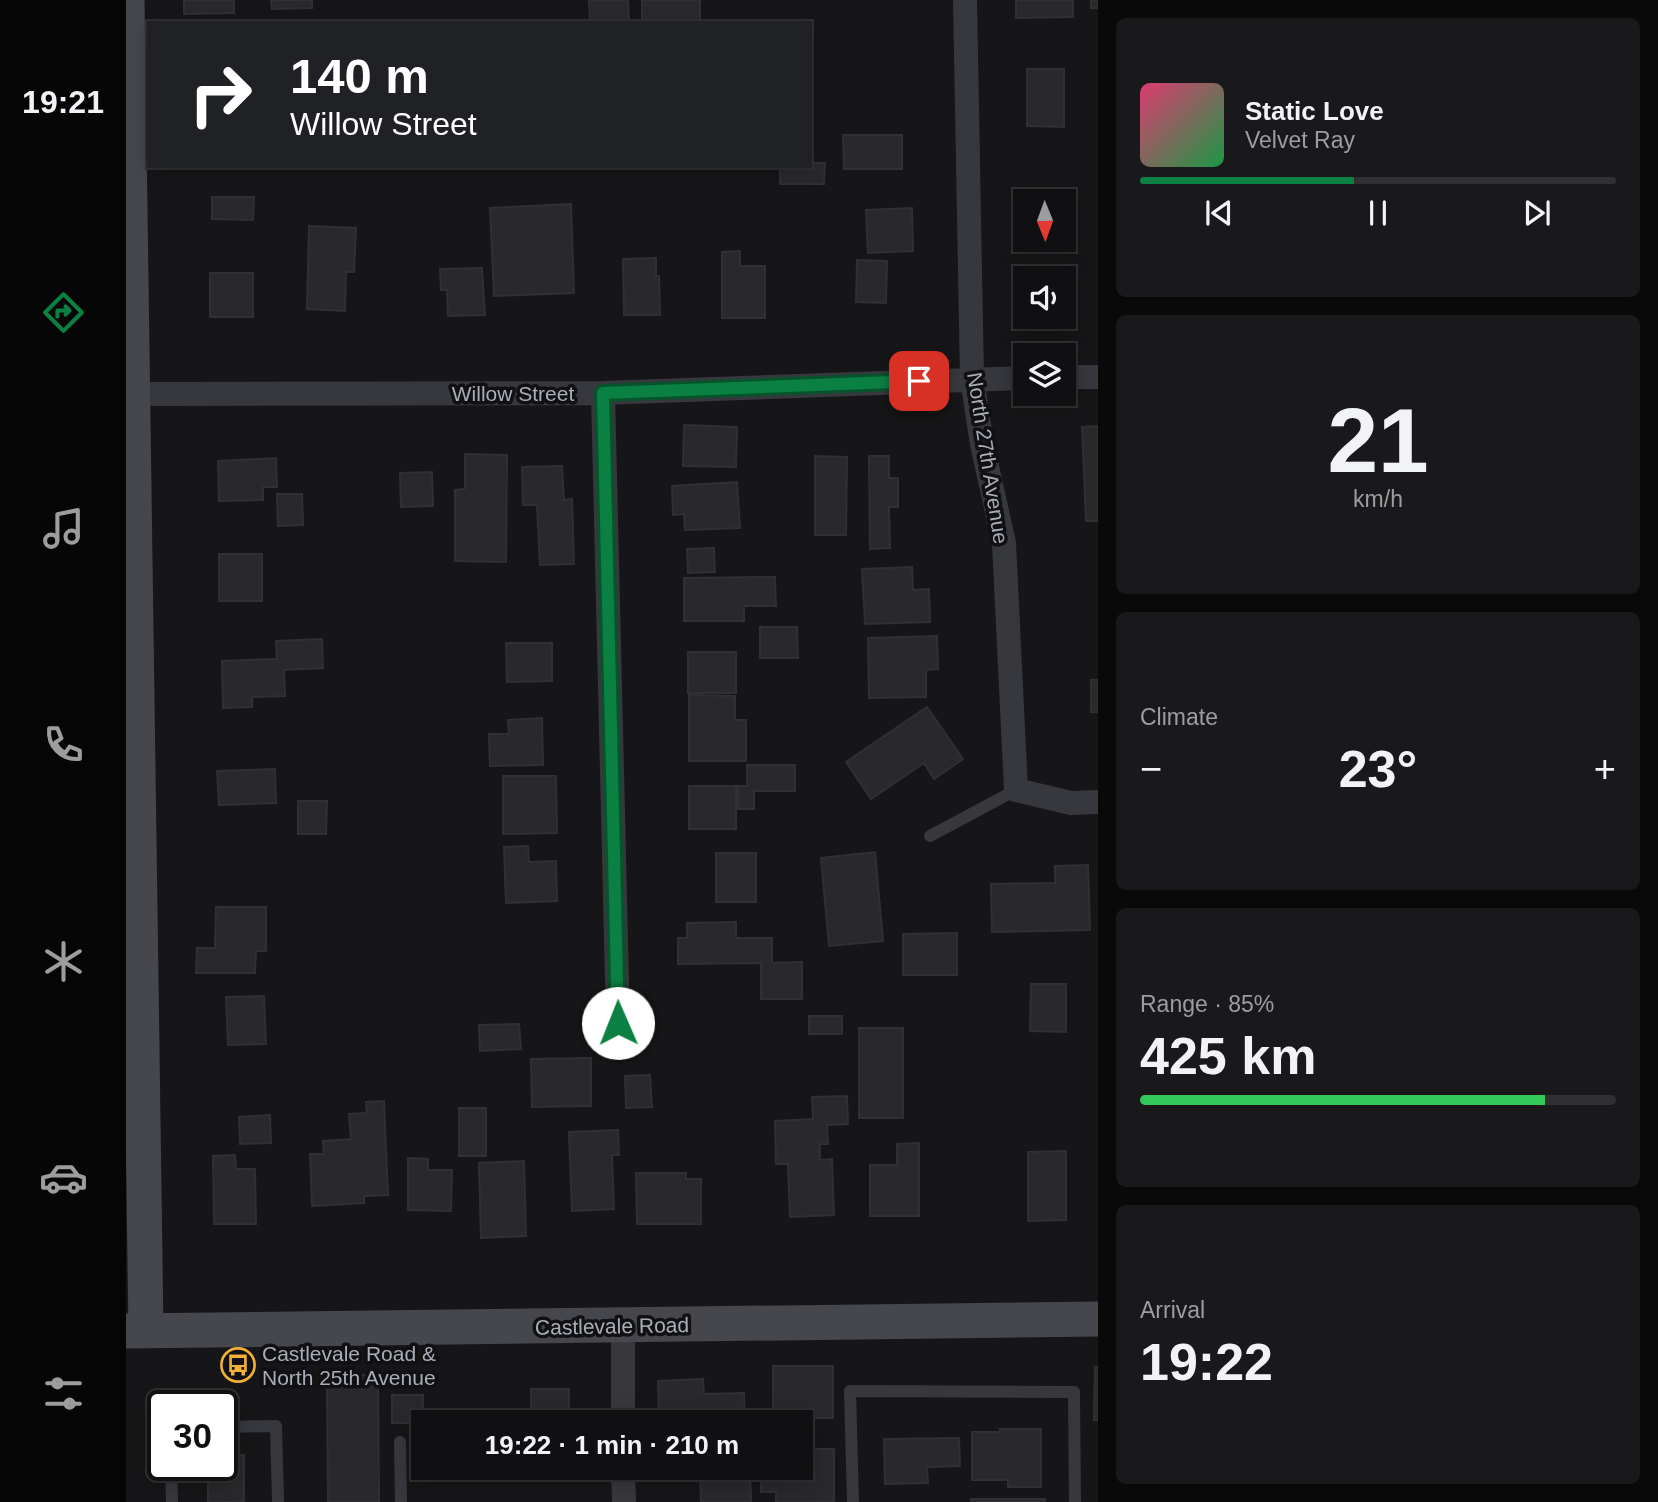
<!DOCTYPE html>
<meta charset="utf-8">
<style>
body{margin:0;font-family:Arial,sans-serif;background:#19191b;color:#f1f3f6;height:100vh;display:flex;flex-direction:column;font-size:26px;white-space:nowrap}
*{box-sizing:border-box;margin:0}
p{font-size:23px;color:#9c9d9f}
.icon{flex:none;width:38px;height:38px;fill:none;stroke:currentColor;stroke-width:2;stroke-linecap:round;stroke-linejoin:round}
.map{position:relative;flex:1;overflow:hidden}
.details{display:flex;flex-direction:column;gap:18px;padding:18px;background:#09090a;width:560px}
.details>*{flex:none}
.top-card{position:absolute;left:21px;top:21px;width:665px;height:147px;border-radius:0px;box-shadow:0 4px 18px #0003,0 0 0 2px #303032;background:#202124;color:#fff;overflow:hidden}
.needle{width:46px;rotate:179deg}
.buttons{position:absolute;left:887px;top:189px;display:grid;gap:14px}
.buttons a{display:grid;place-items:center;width:63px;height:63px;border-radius:0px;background:#101012;box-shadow:0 4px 18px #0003,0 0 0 2px #303032;font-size:35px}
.speed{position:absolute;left:21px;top:1390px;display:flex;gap:14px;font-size:35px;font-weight:700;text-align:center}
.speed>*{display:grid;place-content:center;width:91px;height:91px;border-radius:50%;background:#101012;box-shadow:0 4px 18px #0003,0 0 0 2px #303032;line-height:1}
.speed .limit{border:4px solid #111;border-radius:10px;background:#fff;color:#111}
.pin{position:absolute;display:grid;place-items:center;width:60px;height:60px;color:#fff;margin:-30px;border-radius:14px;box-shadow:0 4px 10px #0006}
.me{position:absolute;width:77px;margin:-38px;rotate:359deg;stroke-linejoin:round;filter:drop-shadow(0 0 5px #0008)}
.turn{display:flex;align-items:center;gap:24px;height:147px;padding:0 28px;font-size:32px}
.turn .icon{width:91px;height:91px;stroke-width:2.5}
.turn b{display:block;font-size:49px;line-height:60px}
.big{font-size:52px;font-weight:700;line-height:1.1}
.details .tile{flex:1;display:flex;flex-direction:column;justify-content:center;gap:10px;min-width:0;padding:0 24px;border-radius:10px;background:#19191b}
.details .dial{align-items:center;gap:0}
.dial b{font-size:91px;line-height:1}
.song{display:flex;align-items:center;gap:21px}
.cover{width:84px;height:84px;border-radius:10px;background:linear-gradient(135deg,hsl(340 70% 55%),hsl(140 70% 35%))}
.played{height:7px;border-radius:4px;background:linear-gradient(90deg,#0b8043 45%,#303032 45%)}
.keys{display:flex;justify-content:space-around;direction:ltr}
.heat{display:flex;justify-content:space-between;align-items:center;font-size:38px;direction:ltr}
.charge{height:10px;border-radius:5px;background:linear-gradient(90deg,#34c759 85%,#303032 0)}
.trip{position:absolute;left:285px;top:1410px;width:402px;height:70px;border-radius:0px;background:#101012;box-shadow:0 4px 18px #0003,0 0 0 2px #303032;font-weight:700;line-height:70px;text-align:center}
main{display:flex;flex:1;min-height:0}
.dock{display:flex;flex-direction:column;width:126px;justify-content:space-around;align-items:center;background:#060607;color:#9c9d9f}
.dock .icon{width:49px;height:49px}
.dock .selected{color:#0b8043}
.dock b{font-size:32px;color:#f1f3f6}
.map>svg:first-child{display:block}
</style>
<main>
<nav class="dock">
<b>19:21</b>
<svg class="icon selected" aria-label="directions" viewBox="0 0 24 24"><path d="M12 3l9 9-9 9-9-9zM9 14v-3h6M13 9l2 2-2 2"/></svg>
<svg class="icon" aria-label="music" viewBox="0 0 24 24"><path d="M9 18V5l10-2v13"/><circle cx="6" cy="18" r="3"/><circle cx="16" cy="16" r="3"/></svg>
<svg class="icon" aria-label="phone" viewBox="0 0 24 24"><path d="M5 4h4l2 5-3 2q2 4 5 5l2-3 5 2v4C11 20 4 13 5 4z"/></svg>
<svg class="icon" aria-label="climate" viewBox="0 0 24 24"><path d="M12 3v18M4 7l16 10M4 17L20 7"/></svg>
<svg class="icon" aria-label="car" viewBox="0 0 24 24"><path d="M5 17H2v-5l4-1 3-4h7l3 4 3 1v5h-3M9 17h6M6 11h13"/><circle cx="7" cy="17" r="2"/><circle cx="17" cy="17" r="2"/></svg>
<svg class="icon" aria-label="filters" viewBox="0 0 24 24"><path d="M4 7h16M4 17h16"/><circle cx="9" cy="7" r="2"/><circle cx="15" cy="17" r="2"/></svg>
</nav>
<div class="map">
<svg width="972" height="1502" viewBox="0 0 972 1502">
<rect width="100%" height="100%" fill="#161618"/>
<!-- building -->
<path fill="#29292c" stroke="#303034" stroke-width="2" d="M 58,0 L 108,0 L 108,13 L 58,14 Z
M 145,0 L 186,0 L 186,8 L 146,9 Z
M 463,0 L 502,0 L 503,23 L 464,23 Z
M 516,0 L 574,0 L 574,23 L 516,23 Z
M 890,0 L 947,0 L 947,17 L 890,18 Z
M 965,0 L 972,0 L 972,8 L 965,8 Z
M 113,21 L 180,21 L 180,23 L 113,23 Z
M 901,69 L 938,69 L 938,127 L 901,126 Z
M 717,135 L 776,135 L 776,169 L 718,169 Z
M 684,163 L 699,163 L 698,184 L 654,184 L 654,166 L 684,166 Z
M 77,166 L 127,166 L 127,167 L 77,169 Z
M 86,197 L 128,197 L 127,220 L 86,219 Z
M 445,204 L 448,293 L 368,296 L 364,208 Z
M 786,208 L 787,251 L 742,253 L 740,210 Z
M 183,226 L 230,228 L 228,272 L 220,272 L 219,311 L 181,309 Z
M 614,251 L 614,266 L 639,266 L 639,318 L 596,318 L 596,252 Z
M 530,258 L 530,276 L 533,276 L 534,315 L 498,315 L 497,259 Z
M 731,260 L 761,261 L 760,303 L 730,302 Z
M 356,268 L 359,315 L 322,316 L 321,290 L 315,290 L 314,269 Z
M 84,273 L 127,273 L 127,317 L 84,317 Z
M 899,275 L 941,275 L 941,309 L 938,309 L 938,278 L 900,278 L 899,308 Z
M 558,425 L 611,427 L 610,467 L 557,466 Z
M 972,426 L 972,521 L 960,521 L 956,427 Z
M 339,454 L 381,455 L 380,562 L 329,561 L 329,490 L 339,489 Z
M 689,456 L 721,457 L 720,535 L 689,535 Z
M 743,456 L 763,456 L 763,478 L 772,478 L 772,507 L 763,507 L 764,548 L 744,549 Z
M 150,458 L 151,487 L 137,487 L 137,500 L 93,501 L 92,461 Z
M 436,466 L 438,500 L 446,499 L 448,564 L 414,565 L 411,505 L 397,505 L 396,467 Z
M 306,472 L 307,506 L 275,507 L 274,473 Z
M 611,482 L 614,528 L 559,530 L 558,514 L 547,515 L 546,486 Z
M 151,494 L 176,494 L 177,525 L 152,526 Z
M 588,548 L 589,572 L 562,573 L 561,549 Z
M 93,554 L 136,554 L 136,601 L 93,601 Z
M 786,567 L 787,590 L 803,589 L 804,622 L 739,624 L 736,569 Z
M 649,577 L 650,606 L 618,606 L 618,621 L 558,621 L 558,578 Z
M 634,627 L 671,627 L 672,658 L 634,658 Z
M 811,636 L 812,669 L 800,670 L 800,697 L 743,698 L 742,638 Z
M 196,639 L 197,668 L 158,670 L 159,696 L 126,697 L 126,707 L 97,708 L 96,661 L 151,659 L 150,641 Z
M 380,643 L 426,643 L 426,681 L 381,682 Z
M 562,652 L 610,652 L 610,693 L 562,693 Z
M 965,680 L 972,680 L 972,712 L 965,712 Z
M 563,695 L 609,696 L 609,720 L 620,720 L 620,761 L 563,761 Z
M 801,707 L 837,759 L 808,779 L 798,763 L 745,799 L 720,762 Z
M 416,718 L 417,765 L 364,766 L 363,734 L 383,734 L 382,720 Z
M 621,765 L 669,765 L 669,791 L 628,791 L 628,809 L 612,809 L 612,786 L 621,786 Z
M 149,769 L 150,803 L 93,805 L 91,771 Z
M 377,776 L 430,776 L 431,833 L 377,834 Z
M 563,786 L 610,786 L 610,829 L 563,829 Z
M 172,801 L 201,801 L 200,834 L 172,834 Z
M 402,846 L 403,862 L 430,861 L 431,901 L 380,903 L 378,847 Z
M 749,852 L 757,941 L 703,946 L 695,858 Z
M 590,853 L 630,853 L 630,902 L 590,902 Z
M 962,865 L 964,930 L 866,932 L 865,884 L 929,883 L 929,866 Z
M 90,907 L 140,907 L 140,951 L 130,951 L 129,973 L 70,973 L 71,948 L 89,948 Z
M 610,922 L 610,938 L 646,938 L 646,963 L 676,962 L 676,999 L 635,999 L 635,963 L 552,964 L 552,938 L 561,938 L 561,923 Z
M 831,933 L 831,975 L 777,975 L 777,934 Z
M 905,984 L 940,984 L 940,1032 L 904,1031 Z
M 138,996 L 140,1044 L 102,1045 L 100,997 Z
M 683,1016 L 716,1016 L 716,1034 L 683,1034 Z
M 393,1024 L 395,1049 L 354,1051 L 353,1025 Z
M 733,1028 L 777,1028 L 777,1118 L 733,1118 Z
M 465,1058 L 465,1106 L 406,1107 L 405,1059 Z
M 524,1075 L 526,1107 L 500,1108 L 499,1076 Z
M 721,1096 L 722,1124 L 701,1125 L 702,1144 L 694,1144 L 694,1160 L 706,1159 L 708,1215 L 664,1217 L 662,1164 L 650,1164 L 649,1121 L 687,1119 L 686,1097 Z
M 258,1101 L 262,1195 L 238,1196 L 238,1203 L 186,1206 L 184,1154 L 198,1154 L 197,1141 L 225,1139 L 223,1114 L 241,1113 L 240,1102 Z
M 333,1108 L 360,1108 L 360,1156 L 333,1156 Z
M 144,1115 L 145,1143 L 114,1144 L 113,1117 Z
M 492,1130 L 493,1155 L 486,1155 L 488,1209 L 446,1211 L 443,1132 Z
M 793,1143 L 793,1216 L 744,1216 L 744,1165 L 771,1165 L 771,1144 Z
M 940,1151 L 940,1220 L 902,1221 L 902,1152 Z
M 109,1155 L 110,1169 L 129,1169 L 130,1224 L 88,1224 L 87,1156 Z
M 282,1158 L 302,1159 L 302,1170 L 326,1170 L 325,1211 L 282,1210 Z
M 398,1161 L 400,1236 L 355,1238 L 353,1163 Z
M 510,1173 L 560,1173 L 560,1179 L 575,1179 L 575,1224 L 511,1224 Z
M 647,1366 L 707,1366 L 707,1418 L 669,1418 L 669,1415 L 647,1415 Z
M 969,1367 L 972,1367 L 972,1420 L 968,1420 Z
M 201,1375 L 252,1375 L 253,1502 L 202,1502 Z
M 577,1379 L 578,1394 L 618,1393 L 619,1416 L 533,1419 L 532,1381 Z
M 405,1389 L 443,1389 L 443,1423 L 405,1423 Z
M 266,1395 L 297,1395 L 297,1423 L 266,1423 Z
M 874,1429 L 915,1429 L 915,1487 L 882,1487 L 882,1480 L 846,1480 L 846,1432 L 874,1432 Z
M 833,1438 L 834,1466 L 801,1467 L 802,1483 L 759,1484 L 758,1439 Z
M 676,1449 L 708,1449 L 708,1502 L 650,1502 L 650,1492 L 635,1492 L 635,1468 L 676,1468 Z
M 118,1455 L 118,1502 L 82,1502 L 82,1465 L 96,1465 L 96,1456 Z
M 574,1468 L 624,1468 L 625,1502 L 575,1502 Z
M 845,1499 L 919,1499 L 919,1502 L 845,1502 Z"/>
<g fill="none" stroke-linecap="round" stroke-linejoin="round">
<!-- lane -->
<path stroke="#37383d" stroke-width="12" d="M 804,836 L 890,790
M 96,1427 L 150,1426 L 152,1502
M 274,1442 L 275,1502
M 45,1465 L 46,1502
M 727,1502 L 724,1391 L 948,1392 L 949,1502"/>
<!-- street -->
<path stroke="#37383d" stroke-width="24" d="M 839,0 L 846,379 L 856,444 L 878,543 L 890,790 L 945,803 L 972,802
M 938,377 L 972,377
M 477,393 L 492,1023
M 0,394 L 477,393 L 900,378
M 497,1326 L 497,1423
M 497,1468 L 498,1502"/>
<!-- secondary -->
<path stroke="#45474d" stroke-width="35" d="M 1,0 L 20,1330
M 0,1331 L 972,1319"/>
</g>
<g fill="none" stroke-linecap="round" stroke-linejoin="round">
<!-- route casing -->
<g stroke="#07532c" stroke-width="18">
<path id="route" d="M 492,1023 L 477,393 L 793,381"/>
</g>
<!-- route -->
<use href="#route" stroke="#0b8043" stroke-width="12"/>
</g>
<!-- icons -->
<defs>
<g id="bus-ring" transform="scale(1.75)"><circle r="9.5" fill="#111113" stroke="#f2b134" stroke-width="1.5"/><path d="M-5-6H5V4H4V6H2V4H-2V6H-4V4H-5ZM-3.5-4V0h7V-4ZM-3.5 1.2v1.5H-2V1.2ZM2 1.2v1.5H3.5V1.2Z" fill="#f2b134"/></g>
</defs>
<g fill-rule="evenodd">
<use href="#bus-ring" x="112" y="1365"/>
</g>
<g text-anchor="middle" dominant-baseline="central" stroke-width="7" stroke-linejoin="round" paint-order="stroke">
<!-- street labels -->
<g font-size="21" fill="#a8adb8" stroke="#111113">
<text x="387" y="393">Willow Street</text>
<text transform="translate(862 458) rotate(81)">North 27th Avenue</text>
<text transform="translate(486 1326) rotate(-1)">Castlevale Road</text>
</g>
<!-- poi labels -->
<g font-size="21" fill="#a8adb8" stroke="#111113" text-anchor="start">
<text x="136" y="1353">Castlevale Road &amp;<tspan x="136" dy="24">North 25th Avenue</tspan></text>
</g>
</g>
</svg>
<div class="buttons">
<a><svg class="needle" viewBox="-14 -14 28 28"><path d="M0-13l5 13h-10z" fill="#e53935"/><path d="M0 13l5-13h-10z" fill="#9c9d9f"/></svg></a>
<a><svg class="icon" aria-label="sound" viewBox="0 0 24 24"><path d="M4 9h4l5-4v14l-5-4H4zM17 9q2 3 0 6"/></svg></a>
<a><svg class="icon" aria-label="layers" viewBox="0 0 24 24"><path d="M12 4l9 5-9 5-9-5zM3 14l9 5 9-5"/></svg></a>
</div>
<div class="speed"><div class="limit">30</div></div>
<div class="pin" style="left:793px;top:381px;background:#d93025"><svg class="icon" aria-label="arrive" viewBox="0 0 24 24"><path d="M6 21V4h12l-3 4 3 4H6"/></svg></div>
<svg class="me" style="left:492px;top:1023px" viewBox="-20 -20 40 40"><circle r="19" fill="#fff"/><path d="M0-13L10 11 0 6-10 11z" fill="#0b8043"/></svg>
<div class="trip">19:22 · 1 min · 210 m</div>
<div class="top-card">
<div class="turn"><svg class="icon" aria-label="right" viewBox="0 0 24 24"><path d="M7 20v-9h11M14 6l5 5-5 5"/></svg><div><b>140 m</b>Willow Street</div></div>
</div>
</div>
<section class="details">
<div class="tile">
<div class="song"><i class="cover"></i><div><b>Static Love</b><p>Velvet Ray</p></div></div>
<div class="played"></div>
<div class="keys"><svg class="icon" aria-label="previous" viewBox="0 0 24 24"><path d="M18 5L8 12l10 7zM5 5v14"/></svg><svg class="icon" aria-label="pause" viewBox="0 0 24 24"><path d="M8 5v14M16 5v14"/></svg><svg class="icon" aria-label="next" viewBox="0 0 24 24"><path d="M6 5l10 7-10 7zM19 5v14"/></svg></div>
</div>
<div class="tile dial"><b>21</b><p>km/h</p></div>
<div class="tile"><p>Climate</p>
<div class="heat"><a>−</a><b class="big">23°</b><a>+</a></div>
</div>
<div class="tile"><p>Range · 85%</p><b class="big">425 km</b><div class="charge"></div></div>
<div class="tile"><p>Arrival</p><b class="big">19:22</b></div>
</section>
</main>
